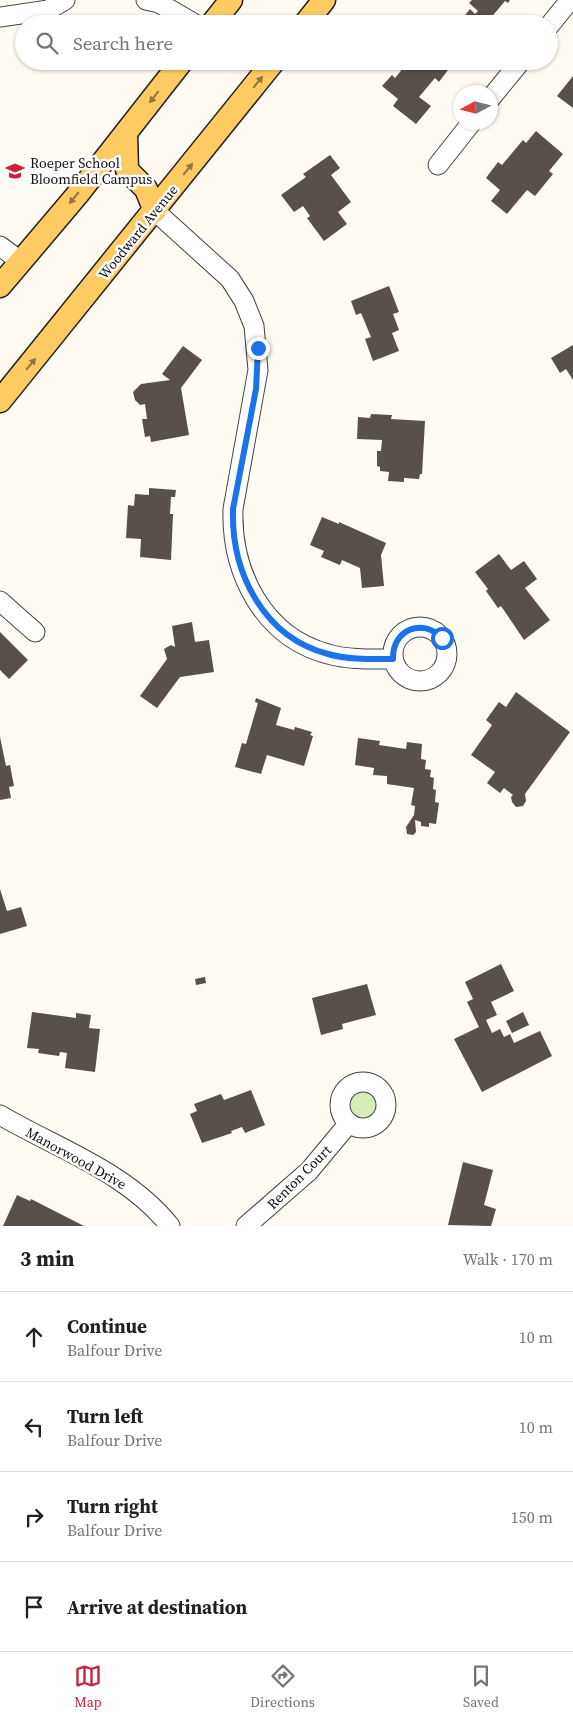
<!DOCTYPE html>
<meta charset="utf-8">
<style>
:root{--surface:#fff;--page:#f6f6f6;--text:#202124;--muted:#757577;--line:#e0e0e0;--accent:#c72037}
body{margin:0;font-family:"Source Serif 4",serif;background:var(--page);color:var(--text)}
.compass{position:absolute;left:453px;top:85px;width:45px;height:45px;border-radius:50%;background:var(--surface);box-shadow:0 1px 4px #0004;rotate:263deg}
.stop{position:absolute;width:15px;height:15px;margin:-11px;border:4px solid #1a73e8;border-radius:50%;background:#fff}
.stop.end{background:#1a73e8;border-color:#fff;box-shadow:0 1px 5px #0008}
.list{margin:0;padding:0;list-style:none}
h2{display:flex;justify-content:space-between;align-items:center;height:65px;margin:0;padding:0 20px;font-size:21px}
h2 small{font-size:16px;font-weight:400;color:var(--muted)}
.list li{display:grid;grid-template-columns:32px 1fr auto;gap:15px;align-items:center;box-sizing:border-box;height:90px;padding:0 20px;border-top:1px solid var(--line)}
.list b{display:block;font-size:19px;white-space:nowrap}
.list p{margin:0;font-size:16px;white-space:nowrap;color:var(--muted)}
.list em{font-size:16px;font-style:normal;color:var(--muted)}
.icon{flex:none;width:28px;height:28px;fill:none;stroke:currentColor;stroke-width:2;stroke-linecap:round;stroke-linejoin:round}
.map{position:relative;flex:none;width:573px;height:1226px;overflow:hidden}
.search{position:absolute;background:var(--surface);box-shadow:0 1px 4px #0004;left:15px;right:15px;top:15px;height:55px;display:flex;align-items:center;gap:12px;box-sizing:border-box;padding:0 18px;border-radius:28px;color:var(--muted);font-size:19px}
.sheet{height:425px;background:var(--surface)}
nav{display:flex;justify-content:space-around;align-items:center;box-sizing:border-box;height:70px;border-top:1px solid var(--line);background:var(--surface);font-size:14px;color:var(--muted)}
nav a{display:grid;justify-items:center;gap:2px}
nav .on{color:var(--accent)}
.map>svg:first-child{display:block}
</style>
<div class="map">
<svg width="573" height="1226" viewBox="0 0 573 1226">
<rect width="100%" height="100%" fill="#fffbf2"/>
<circle fill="#d8ecb9" cx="363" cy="1105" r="14"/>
<g fill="#594f4b">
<path d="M472,0H510L508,3L505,1L489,20L486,17L483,20L487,24H458L470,9L475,14L478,11L469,3Z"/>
<path d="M409,61H449L444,67L448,70L439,82L435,78L419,97L431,106L416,124L393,106L398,99L382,86L392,75L395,78Z"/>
<path d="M573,76V108L557,96Z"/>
<path d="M536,131L563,154L549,171L553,174L535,196L527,190L507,214L491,201L500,190L486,178L498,162L502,165L523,140L526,143Z"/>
<path d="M330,155L340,168L331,175L351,202L338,212L347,224L324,241L307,218L310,216L303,206L294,212L281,195L306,177L303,174Z"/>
<path d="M389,286L399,312L393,314L399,330L392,333L399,351L373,361L365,339L371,337L361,313L356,315L351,301Z"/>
<path d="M573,345V380L566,369L560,373L551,358Z"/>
<path d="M183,346L202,360L181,388L189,435L151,442L150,436L145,437L142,419H147L145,404L140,405L135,400L133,392L141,384L170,380L162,374Z"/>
<path d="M371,414L392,415L391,419L425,421L422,474H420L419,479L404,478V482L388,481L389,472L380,471V467L377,466V451H381L382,440L357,439L358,417L370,418Z"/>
<path d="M149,488L176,490L175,497H171L170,514H173L171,560L140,557L141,539L126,538L128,505L134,506L135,494L149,495Z"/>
<path d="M322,517L339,524V522L386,543L381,555L384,586L362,588L360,568L342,560L340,565L321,557L324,551L310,545Z"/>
<path d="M499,554L511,570L524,561L537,579L525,588L550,620L524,640L501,606L498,608L486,591L488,589L475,572Z"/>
<path d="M192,622L195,642L209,640L214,672L180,677L157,708L140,696L167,659L164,649L171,645L175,647L172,626Z"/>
<path d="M0,632L28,660L9,679L0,670Z"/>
<path d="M516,692L570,732L525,794L526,801L523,806L516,807L512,802L511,797L513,795L504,788L500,793L487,783L495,772L471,755L492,725L486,720L499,702L506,707Z"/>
<path d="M256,698L281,708L276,725L294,730L295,727L312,732L310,735L313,736L304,766L267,755L261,774L235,767L242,743L246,744L258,703L255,702Z"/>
<path d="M0,737L6,766L10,765L14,786L9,787L11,798L0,800Z"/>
<path d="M358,738L380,741L379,745L406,749L407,742L422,744L421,759L426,760L425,769L431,770L430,777L434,778L433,789L436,790L435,802L439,803L436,824L429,823V827L421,826V822L415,820L416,832L413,835L407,834L406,827L414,815L415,806L411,805L414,788L387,784V776L373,775L374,768L355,765Z"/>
<path d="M0,889L7,911L21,907L27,926L0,934Z"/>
<path d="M501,964L514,991L491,1002L497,1015L486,1020L492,1033L500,1029L504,1037L510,1034L514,1043L540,1031L552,1056L482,1092L454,1039L479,1027L467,1002L473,999L465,982Z"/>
<path d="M205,977L206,983L196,985L195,979Z"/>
<path d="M367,984L376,1015L342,1024L343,1029L321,1035L312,998Z"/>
<path d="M32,1012L76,1018V1013L91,1015L89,1028L100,1029L95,1072L65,1068L67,1053L60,1052L59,1056L38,1053L39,1049L27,1048Z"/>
<path d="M523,1012L529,1025L512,1033L506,1021Z"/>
<path d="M251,1090L265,1125L245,1133L242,1127L231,1131L232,1133L202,1143L190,1114L197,1111L194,1104L221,1094L224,1100Z"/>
<path d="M463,1162L493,1170L484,1205L496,1209L491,1226L448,1225Z"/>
<path d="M17,1195L30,1201L31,1199L84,1226H3Z"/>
</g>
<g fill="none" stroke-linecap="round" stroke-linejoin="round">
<g stroke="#424242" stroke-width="21">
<g id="minor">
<path d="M146,0L159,3L195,24"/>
<path d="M0,17L48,10L65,0"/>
<path d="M549,26L570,0"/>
<path d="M490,99L521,61"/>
<path d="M438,165L472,122"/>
<path d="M155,211L230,279L244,301L254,326L258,370L233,509C231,572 263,637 328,654C349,660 372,659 393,659"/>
<path d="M0,246L20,261"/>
<path d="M0,601L35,632"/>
<circle cx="420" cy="654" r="27"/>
<circle cx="363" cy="1105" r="23"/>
<path d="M0,1115C58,1149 127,1172 170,1226"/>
<path d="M246,1226L309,1171L349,1123"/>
</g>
</g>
<g stroke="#202020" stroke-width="25">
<g id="major">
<path d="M212,24L231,0"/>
<path d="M305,24L324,0"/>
<path d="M126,133L127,170L146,189L155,211"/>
<path d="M0,286L77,195L182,61"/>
<path d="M0,401L274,61"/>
</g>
</g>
<use href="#minor" stroke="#fff" stroke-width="19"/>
<use href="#major" stroke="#fecb63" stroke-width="22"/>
</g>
<defs><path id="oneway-solid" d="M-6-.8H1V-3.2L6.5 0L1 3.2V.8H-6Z" transform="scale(1.25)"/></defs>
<g fill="#92763d">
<use href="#oneway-solid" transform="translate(258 82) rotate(-51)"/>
<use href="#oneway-solid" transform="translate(154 97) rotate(128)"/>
<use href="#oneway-solid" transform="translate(188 169) rotate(-51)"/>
<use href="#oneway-solid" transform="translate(74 198) rotate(130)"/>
<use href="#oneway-solid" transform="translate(31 364) rotate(-50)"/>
</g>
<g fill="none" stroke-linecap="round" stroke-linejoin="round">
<path stroke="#1a73e8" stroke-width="6" d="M258,348L256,389L233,509C231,572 263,637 328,654C349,660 372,659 393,659C392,630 422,617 442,638"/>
</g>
<defs>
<g id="school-bare" transform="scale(1.5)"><path d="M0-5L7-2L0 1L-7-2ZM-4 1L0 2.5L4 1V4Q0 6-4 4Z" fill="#c72037" stroke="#fff" stroke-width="2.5" paint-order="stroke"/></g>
</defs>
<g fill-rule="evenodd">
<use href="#school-bare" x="15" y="171"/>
</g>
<g text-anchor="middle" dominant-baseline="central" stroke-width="5" stroke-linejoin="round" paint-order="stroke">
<g font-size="14" fill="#0f0f0f" stroke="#fff" text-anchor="start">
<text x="30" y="163">Roeper School<tspan x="30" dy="16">Bloomfield Campus</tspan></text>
</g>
<g font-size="14" fill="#0f0f0f" stroke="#fff">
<text transform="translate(138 232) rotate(-51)">Woodward Avenue</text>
<text transform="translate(76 1158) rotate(29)">Manorwood Drive</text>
<text transform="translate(299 1177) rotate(-45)">Renton Court</text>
</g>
</g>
</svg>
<svg class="compass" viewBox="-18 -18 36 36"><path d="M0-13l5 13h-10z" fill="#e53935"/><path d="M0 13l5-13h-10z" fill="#757577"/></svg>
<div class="stop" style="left:442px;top:638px"></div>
<div class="stop end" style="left:258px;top:348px"></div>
<div class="search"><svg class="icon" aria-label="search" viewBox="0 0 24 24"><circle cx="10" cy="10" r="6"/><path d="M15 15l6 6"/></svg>Search here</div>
</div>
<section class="sheet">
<h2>3 min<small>Walk · 170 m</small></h2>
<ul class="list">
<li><svg class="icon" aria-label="ahead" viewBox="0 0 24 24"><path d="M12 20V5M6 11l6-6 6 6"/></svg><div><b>Continue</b><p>Balfour Drive</p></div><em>10 m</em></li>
<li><svg class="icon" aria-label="left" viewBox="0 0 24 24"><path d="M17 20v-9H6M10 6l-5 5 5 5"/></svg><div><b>Turn left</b><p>Balfour Drive</p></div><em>10 m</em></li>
<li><svg class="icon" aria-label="right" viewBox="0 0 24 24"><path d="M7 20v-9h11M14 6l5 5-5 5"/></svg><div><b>Turn right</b><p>Balfour Drive</p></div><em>150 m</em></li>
<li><svg class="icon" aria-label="arrive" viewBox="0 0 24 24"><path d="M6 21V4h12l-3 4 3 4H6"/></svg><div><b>Arrive at destination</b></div></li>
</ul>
</section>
<nav>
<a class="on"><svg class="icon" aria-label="map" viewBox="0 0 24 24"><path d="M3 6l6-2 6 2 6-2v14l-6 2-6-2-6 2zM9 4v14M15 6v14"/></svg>Map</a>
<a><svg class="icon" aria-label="directions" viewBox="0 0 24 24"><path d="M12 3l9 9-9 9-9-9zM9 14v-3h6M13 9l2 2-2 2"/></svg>Directions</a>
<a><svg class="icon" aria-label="saved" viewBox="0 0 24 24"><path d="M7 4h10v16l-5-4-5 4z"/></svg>Saved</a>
</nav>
